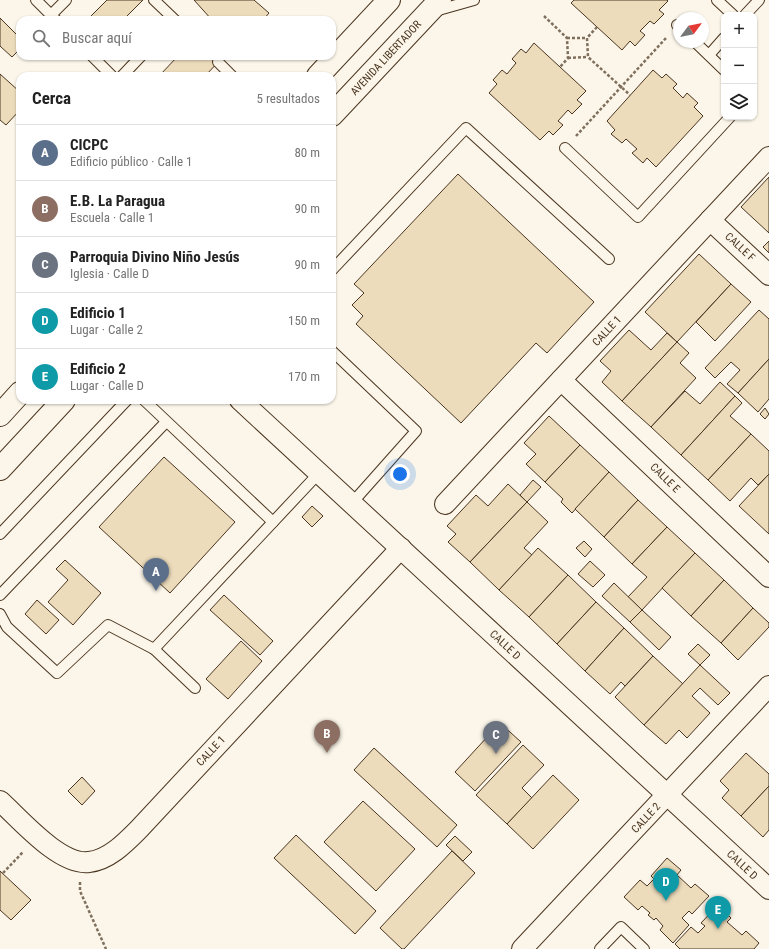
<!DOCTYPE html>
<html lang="es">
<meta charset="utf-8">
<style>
:root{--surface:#fff;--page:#f2f2f2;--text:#222;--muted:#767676;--line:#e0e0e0;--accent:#111827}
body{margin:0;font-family:"Roboto Condensed",sans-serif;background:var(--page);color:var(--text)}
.controls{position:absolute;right:12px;top:12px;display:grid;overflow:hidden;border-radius:8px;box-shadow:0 1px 3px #0004}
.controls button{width:36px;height:36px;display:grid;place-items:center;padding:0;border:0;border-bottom:1px solid var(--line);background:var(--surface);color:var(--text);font:20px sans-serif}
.compass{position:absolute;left:673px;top:12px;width:36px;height:36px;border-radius:50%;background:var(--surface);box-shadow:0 1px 3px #0004;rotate:58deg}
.you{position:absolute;left:400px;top:474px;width:14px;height:14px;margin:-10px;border:3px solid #fff;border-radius:50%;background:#1a73e8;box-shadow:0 0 0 6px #1a73e833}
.badge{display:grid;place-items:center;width:26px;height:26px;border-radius:50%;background:var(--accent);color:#fff;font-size:13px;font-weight:700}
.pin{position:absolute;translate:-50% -33px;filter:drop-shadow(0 1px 2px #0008)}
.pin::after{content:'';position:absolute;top:21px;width:14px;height:12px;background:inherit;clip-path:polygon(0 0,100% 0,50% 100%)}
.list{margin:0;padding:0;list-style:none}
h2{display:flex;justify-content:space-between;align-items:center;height:52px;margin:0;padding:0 16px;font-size:17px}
h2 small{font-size:13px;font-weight:400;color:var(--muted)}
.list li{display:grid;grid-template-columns:26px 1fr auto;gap:12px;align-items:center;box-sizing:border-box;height:56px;padding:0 16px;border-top:1px solid var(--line)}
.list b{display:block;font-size:15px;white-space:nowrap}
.list p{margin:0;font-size:13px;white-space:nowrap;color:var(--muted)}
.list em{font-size:13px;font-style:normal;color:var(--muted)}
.icon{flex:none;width:22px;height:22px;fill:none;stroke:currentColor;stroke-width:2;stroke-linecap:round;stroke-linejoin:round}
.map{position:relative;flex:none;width:769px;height:949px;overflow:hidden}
.search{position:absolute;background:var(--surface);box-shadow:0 1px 3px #0004;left:16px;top:16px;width:320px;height:44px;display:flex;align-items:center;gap:10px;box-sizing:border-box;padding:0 14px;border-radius:12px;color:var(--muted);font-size:15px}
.panel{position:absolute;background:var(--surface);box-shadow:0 1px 3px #0004;left:16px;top:72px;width:320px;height:332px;border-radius:12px}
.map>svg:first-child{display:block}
</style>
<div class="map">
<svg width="769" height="949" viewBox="0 0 769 949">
<rect width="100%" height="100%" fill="#fbf6e9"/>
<g fill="#ecdcbc" stroke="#4a3520">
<path d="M107,0H143L123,20H87Z"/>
<path d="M194,0H254L269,13L263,20H212Z"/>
<path d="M574,0H667L668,1L659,10L664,14L654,24L650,21L640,31L645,35L635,46L630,41L622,50L571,3Z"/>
<path d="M0,18L20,38V49L12,57L0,46Z"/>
<path d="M534,43L586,91L577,100L582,104L572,114L568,110L558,121L563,125L553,135L549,131L540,140L489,93L497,84L493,80L502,70L507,74L516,63L512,59L521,49L526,53Z"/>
<path d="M178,56H224L205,76H159Z"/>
<path d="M653,70L662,78L666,74L677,84L673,88L683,98L687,93L698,103L694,107L703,116L656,167L647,158L643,163L632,153L637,149L626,139L622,143L611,134L615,130L607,121Z"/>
<path d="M0,74L20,92V110L6,125L0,120Z"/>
<path d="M458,174L594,302L547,353L536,343L461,423L356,324L363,316L352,305L364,293L354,284Z"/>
<path d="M769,177V233L741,207Z"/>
<path d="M769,241V253L763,247Z"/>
<path d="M699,254L731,284L677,342L645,312Z"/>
<path d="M731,284L751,302L715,341L696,322Z"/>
<path d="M759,310L769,319V359L738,393L727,384L740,370L731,362L715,378L705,368Z"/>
<path d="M629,330L651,350L667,333L677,342L622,401L602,382L611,371L600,361Z"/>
<path d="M677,342L689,353L680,363L696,378L651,427L622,401Z"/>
<path d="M769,359V399L758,412L738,393Z"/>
<path d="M720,382L735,396L681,455L651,427L685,391L700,404Z"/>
<path d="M735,396L742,403L730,416L751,434L708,480L681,455Z"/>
<path d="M765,408L769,414L765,419L760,414Z"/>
<path d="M549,416L580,445L545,482L526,464L536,454L524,443Z"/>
<path d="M751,434L769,451V474L758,485L751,478L730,501L708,480Z"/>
<path d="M580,445L609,472L572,513L561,502L563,499L545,482Z"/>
<path d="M164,457L235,522L170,593L99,527Z"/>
<path d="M609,472L638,500L604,537L575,509Z"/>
<path d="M769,474V534L739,506Z"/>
<path d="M533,480L541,487L527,502L520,495Z"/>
<path d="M508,484L527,502L470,562L448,542L456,534L447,526L476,495L488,506Z"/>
<path d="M638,500L667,527L632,564L604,537Z"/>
<path d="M527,502L548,522L524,548L532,555L499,590L470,562Z"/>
<path d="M312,506L323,516L312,527L302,517Z"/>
<path d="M667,527L695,553L642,610L628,597L647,577L632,564Z"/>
<path d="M584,541L592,549L585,557L576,548Z"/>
<path d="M538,548L568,575L529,617L499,590Z"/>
<path d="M695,553L724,580L691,616L662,588Z"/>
<path d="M65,560L101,593L73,625L48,602L68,580L56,569Z"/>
<path d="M590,561L605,575L593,587L578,574Z"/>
<path d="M568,575L596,602L557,644L529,617Z"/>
<path d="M724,580L753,608L721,643L691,616Z"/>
<path d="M614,583L642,610L630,622L602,596Z"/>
<path d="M224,595L273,641L260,655L210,610Z"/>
<path d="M37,600L59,620L46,634L25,614Z"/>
<path d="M596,602L624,628L585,671L557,644Z"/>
<path d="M753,608L769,623V627L738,660L721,643Z"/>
<path d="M642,610L671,637L659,650L630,622Z"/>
<path d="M624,628L653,656L625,686L621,682L610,694L585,671Z"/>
<path d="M241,641L262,661L228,699L206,679Z"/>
<path d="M698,644L710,655L700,665L688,654Z"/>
<path d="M653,656L683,684L644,725L615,697Z"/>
<path d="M700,665L730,693L718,705L700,688L692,696L710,713L687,738L679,730L666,744L644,725Z"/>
<path d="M500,723L521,742L475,791L455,772Z"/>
<path d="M523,745L544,765L522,788L532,798L507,824L476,795Z"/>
<path d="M374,748L457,825L437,847L354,770Z"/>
<path d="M746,753L769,774V786L741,816L722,798L729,790L720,781Z"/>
<path d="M553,775L579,800L533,849L507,824Z"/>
<path d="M82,777L95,791L82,805L68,791Z"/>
<path d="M769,786V830L763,837L741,816Z"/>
<path d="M363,801L415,849L376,891L324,842Z"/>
<path d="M296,835L376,911L355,934L274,858Z"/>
<path d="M455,836L472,852L463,861L446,845Z"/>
<path d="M452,851L475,873L404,949H402L380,928Z"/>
<path d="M667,858L681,870L677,875L691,888L695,884L709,896L692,914L689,911L682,918L689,925L673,943L660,930L663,926L656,918L654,920L648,915L650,913L642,906L638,910L624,897L640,880L647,886L654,879L651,876Z"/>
<path d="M0,871L31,900L11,920L0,910Z"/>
<path d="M718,905L731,918L727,922L742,935L746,931L759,943L754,949H680L675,944L691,927L698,933L705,926L701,923Z"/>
</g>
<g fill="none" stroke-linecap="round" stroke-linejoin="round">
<g stroke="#4a3520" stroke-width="12">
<g id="lane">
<path d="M36,0L56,20"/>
<path d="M154,0L175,20"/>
<path d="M717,0L733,15"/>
<path d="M435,11L474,0"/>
<path d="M51,15L66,0"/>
<path d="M745,15L759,0"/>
<path d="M677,25L679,27"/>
<path d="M695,42L724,70"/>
<path d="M709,55L724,38"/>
<path d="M92,56L112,76"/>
<path d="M218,62L232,76"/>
<path d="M122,76L141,56"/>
<path d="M565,148L638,217L730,117"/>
<path d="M332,270L466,128L609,259"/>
<path d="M332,351L416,431L352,503"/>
<path d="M144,400L273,522"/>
<path d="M0,534L127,400"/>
<path d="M0,595L166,422"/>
<path d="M0,614L7,627L57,673L108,625L154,649L195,688"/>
<path d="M154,649L319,473"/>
<path d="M600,949L621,927L644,949"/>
</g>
</g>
<g stroke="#4a3520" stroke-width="22">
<g id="street">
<path d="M710,220L769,275"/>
<path d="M561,380L769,577"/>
<path d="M240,400L769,889"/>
<path d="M445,504L769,157"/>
<path d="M0,801C20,819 60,866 89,862C109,860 126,842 139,829L401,548"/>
<path d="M522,949L769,686"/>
</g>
</g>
<g stroke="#4a3520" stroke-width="24">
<g id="primary">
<path d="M318,76L389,0"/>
<path d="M332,115L440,0"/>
<path d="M0,415L20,393"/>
<path d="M0,469L64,400"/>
</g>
</g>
<g stroke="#7f6f5c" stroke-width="2.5" stroke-dasharray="3 2" stroke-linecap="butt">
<path d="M544,16L567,38L568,58L560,67"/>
<path d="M597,27L587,38L588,57L630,95"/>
<path d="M567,38H587"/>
<path d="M568,58L588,57"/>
<path d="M576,136L666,38"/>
<path d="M3,873L23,852"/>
<path d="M80,882V891L106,949"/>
</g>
<use href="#lane" stroke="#fbf6e9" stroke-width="10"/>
<use href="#street" stroke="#fbf6e9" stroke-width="20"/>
<use href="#primary" stroke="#fbf6e9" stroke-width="22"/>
</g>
<g text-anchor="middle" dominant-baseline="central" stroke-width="3" stroke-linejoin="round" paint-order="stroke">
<g font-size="11" fill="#4a3520" stroke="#fbf6e9">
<text transform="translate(386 58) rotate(-47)">AVENIDA LIBERTADOR</text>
<text transform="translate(740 247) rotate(43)">CALLE F</text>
<text transform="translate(607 331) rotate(-47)">CALLE 1</text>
<text transform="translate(665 478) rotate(44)">CALLE E</text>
<text transform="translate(505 645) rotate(43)">CALLE D</text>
<text transform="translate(211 751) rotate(-47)">CALLE 1</text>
<text transform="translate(646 818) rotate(-47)">CALLE 2</text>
<text transform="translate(742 865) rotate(43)">CALLE D</text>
</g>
</g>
</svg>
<div class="controls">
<button>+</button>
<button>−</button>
<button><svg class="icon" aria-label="layers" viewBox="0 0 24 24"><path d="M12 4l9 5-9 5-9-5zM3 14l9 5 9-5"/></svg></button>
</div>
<svg class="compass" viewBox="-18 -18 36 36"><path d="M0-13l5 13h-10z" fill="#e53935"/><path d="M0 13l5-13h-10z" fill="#767676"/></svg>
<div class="you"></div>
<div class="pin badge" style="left:156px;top:591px;background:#5c6f8a">A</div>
<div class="pin badge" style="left:327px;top:753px;background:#8d6e63">B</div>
<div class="pin badge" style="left:496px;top:754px;background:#6b7280">C</div>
<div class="pin badge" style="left:666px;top:901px;background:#0f9aa8">D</div>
<div class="pin badge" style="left:718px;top:929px;background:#0f9aa8">E</div>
<div class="search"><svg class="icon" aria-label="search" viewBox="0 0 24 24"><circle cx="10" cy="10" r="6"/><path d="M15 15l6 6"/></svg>Buscar aquí</div>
<section class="panel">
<h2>Cerca<small>5 resultados</small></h2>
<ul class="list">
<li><span class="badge" style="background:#5c6f8a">A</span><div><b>CICPC</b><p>Edificio público · Calle 1</p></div><em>80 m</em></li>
<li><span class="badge" style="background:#8d6e63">B</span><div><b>E.B. La Paragua</b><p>Escuela · Calle 1</p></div><em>90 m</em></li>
<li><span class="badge" style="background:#6b7280">C</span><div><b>Parroquia Divino Niño Jesús</b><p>Iglesia · Calle D</p></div><em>90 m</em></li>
<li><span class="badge" style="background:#0f9aa8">D</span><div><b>Edificio 1</b><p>Lugar · Calle 2</p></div><em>150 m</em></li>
<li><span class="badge" style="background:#0f9aa8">E</span><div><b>Edificio 2</b><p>Lugar · Calle D</p></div><em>170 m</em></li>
</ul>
</section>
</div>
